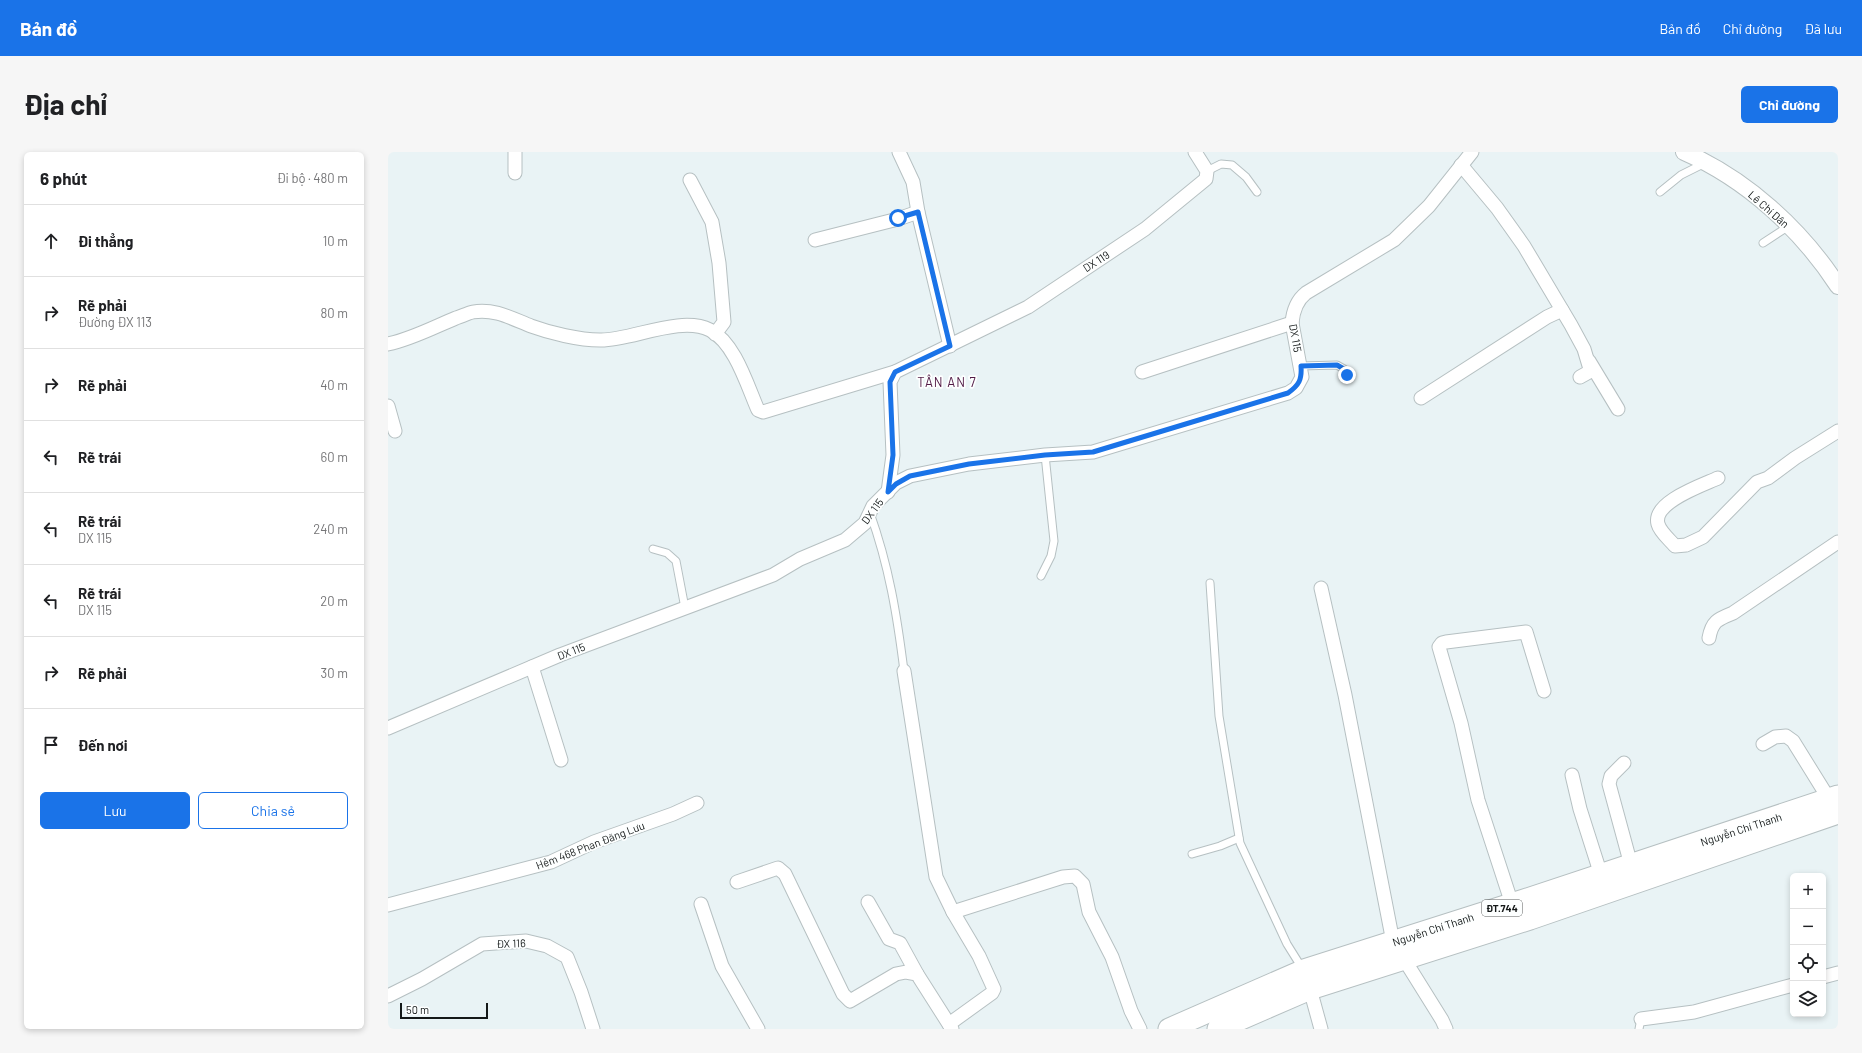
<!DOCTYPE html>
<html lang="vi">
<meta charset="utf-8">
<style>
:root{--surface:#fff;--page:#f6f6f6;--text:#202124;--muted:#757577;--line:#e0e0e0;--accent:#1a73e8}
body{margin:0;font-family:Barlow,sans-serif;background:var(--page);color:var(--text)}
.controls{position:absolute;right:12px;bottom:12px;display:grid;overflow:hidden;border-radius:6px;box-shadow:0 2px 6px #0003}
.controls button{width:36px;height:36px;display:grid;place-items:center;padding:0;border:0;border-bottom:1px solid var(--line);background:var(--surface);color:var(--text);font:20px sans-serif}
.scale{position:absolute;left:12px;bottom:10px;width:88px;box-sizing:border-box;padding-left:4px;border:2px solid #141818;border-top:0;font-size:11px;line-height:14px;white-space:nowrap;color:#141818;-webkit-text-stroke:3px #fdffff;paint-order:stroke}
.stop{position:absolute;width:12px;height:12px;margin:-9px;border:3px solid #1a73e8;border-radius:50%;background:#fff}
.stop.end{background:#1a73e8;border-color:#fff;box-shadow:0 1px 4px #0008}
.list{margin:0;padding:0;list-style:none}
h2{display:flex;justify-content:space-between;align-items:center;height:52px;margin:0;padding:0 16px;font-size:17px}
h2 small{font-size:13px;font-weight:400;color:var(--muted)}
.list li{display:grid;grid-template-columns:26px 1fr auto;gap:12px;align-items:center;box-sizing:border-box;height:72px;padding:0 16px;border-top:1px solid var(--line)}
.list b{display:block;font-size:15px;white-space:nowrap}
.list p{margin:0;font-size:13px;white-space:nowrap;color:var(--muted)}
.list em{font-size:13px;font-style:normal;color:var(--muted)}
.actions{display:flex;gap:8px;padding:12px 16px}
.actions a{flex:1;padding:9px 0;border:1px solid var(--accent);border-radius:6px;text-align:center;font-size:14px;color:var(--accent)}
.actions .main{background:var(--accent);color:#fff}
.icon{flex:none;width:22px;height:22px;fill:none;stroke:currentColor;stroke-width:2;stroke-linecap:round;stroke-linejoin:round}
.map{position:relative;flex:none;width:1450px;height:877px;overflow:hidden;border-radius:6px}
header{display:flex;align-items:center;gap:24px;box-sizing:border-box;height:56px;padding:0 20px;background:var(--accent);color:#fff}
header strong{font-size:19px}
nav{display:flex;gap:22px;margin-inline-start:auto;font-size:14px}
.intro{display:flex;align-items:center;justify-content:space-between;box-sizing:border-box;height:96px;padding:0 24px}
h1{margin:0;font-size:28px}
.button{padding:10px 18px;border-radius:6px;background:var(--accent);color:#fff;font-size:14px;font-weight:700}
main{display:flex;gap:24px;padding:0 24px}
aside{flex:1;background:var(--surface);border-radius:6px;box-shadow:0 2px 6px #0003}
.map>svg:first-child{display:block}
</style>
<header>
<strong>Bản đồ</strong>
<nav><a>Bản đồ</a><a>Chỉ đường</a><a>Đã lưu</a></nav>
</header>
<div class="intro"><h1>Địa chỉ</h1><a class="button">Chỉ đường</a></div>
<main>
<aside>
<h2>6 phút<small>Đi bộ · 480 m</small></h2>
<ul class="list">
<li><svg class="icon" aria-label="ahead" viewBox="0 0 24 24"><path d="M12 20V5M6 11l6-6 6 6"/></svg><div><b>Đi thẳng</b></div><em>10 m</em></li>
<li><svg class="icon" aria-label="right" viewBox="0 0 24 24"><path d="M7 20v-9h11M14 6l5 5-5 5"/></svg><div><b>Rẽ phải</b><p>Đường ĐX 113</p></div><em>80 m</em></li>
<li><svg class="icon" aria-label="right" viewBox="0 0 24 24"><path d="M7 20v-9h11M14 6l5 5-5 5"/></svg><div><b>Rẽ phải</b></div><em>40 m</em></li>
<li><svg class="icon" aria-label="left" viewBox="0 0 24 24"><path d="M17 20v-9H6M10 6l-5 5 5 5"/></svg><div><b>Rẽ trái</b></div><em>60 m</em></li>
<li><svg class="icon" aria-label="left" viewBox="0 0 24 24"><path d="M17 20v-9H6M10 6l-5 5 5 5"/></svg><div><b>Rẽ trái</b><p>DX 115</p></div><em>240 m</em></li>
<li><svg class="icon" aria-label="left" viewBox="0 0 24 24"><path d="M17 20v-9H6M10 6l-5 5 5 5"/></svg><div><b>Rẽ trái</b><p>DX 115</p></div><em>20 m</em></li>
<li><svg class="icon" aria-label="right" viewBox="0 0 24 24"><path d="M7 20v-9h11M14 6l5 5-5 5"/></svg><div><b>Rẽ phải</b></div><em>30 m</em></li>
<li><svg class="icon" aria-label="arrive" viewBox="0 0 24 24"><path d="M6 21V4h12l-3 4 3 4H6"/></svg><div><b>Đến nơi</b></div></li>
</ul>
<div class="actions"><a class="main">Lưu</a><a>Chia sẻ</a></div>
</aside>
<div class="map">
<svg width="1450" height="877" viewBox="0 0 1450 877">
<rect width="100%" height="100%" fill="#e9f3f5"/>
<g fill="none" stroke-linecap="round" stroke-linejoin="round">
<g stroke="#b6c0c2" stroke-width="9">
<g id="service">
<path d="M819,19L833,12L844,13L858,25L869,40"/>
<path d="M1272,40L1293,23L1317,11"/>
<path d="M1375,91L1401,74"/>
<path d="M913,214L949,213L956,217L959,223"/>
<path d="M482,361C501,414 509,463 516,519"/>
<path d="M265,397L279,401L288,409L297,456"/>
<path d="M653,424L663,404L666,389L657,303"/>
<path d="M822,431L831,564L852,691L899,792L914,816"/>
<path d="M804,702L832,694L851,686"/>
<path d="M1251,877L1253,867"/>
</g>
</g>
<g stroke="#b6c0c2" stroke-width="15">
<g id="minor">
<path d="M511,0L525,30L530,60L562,194"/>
<path d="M1073,13L1109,56L1136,94L1183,173L1196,197L1202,217L1201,220L1192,225"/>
<path d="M127,21V0"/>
<path d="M302,28L324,70L331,111L336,170L327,182"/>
<path d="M427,88L510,67L530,60"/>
<path d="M0,192C24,187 46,175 68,166C74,164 80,161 85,160C106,156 125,167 143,174C162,181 191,188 212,188C242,189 292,163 322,178C347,191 359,233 370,258L375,260L507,220"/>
<path d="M1201,209L1230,257"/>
<path d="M754,220L904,171"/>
<path d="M1033,246L1159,165L1174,158"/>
<path d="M0,254L7,279"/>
<path d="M1330,326C1315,333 1264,350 1270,372C1272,380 1282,388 1287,394L1298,393L1315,385L1369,330L1380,326L1407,306L1450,279"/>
<path d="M500,340L505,303L502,230L507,220L640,155L757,77L818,27L819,19L807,0"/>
<path d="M933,436L957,543L1005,790"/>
<path d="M1321,486C1324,469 1330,467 1345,461L1450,390"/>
<path d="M144,515L173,608"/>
<path d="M516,519L548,725L565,760L591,804L606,837L604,841L561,872"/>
<path d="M0,576L172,503L385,423L412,407L457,388L477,371L485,354L508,331L522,324L581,312L657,303L705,300L900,241L908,236L914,225L904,171C905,159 908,149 918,141L1006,88L1041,54L1084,0"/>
<path d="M1375,592L1387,585L1398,584L1405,589L1441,647"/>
<path d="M1236,611L1223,624L1221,632L1243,713"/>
<path d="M1184,623L1192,657L1213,723"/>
<path d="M349,730L390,716L397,722L455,842L462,849L508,822L518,820L529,822L564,877"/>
<path d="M480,750L501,787L512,791L529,822"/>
<path d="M313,752L334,814L370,877"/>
<path d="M1124,752L1090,648L1073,571L1051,495L1054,491L1058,490L1138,480L1156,539"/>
<path d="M0,753L163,710L206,690L285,662L309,651"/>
<path d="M565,760L675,725L687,724L695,732L701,760L724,805L743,859L752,877"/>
<path d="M1016,807L1054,868L1058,877"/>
<path d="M1435,825L1450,821"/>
<path d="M922,837L933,877"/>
<path d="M0,844L34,827L94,792L138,789L159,794L179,805L193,840L205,877"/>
<path d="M1253,867L1306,860L1405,833"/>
</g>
</g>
<g stroke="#b6c0c2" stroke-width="18">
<path id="tertiary" d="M1296,0C1358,27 1413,77 1450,134"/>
</g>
<g stroke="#b6c0c2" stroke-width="23">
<g id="primary">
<path d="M781,877L916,818L1136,748L1450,644"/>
<path d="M830,877L922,837L1142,767L1450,661"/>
</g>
</g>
<use href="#service" stroke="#fff" stroke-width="7"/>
<use href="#minor" stroke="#fff" stroke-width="13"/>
<use href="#tertiary" stroke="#fff" stroke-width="16"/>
<use href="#primary" stroke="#fff" stroke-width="21"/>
</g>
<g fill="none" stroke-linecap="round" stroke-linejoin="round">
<path stroke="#1a73e8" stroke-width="5" d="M510,66L530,60L562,194L507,220L502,230L505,303L500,340L508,332L522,324L581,312L657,303L705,300L900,241C911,233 914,228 913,214L949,213L956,217L959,223"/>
</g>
<g text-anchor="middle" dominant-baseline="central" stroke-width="3.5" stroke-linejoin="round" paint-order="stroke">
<rect fill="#fdffff" stroke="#5a5d5d" stroke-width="1" x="1094" y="748" width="40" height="16" rx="3"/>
<g font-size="10" font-weight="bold" fill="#141818">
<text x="1114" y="756">ĐT.744</text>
</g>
<g font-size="11" fill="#141818" stroke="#fdffff">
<text transform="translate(1381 57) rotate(41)">Lê Chí Dân</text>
<text transform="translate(708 109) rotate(-33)">DX 119</text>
<text transform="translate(908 186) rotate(80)">DX 115</text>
<text transform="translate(484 359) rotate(-53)">DX 115</text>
<text transform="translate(183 499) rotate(-21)">DX 115</text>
<text transform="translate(1353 677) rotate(-18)">Nguyễn Chí Thanh</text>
<text transform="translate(202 693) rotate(-21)">Hẻm 468 Phan Đăng Lưu</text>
<text transform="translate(1045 777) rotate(-18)">Nguyễn Chí Thanh</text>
<text transform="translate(123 791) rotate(-2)">ĐX 116</text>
</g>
<g font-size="13" letter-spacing="1" fill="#511a45" stroke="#fdffff">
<text x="559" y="230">TÂN AN 7</text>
</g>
</g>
</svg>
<div class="controls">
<button>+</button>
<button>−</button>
<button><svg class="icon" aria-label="locate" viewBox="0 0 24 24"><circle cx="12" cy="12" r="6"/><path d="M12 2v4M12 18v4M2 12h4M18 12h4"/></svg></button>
<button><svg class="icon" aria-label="layers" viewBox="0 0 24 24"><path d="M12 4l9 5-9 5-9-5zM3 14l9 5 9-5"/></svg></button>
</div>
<div class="scale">50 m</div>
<div class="stop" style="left:510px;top:66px"></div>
<div class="stop end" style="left:959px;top:223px"></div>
</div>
</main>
